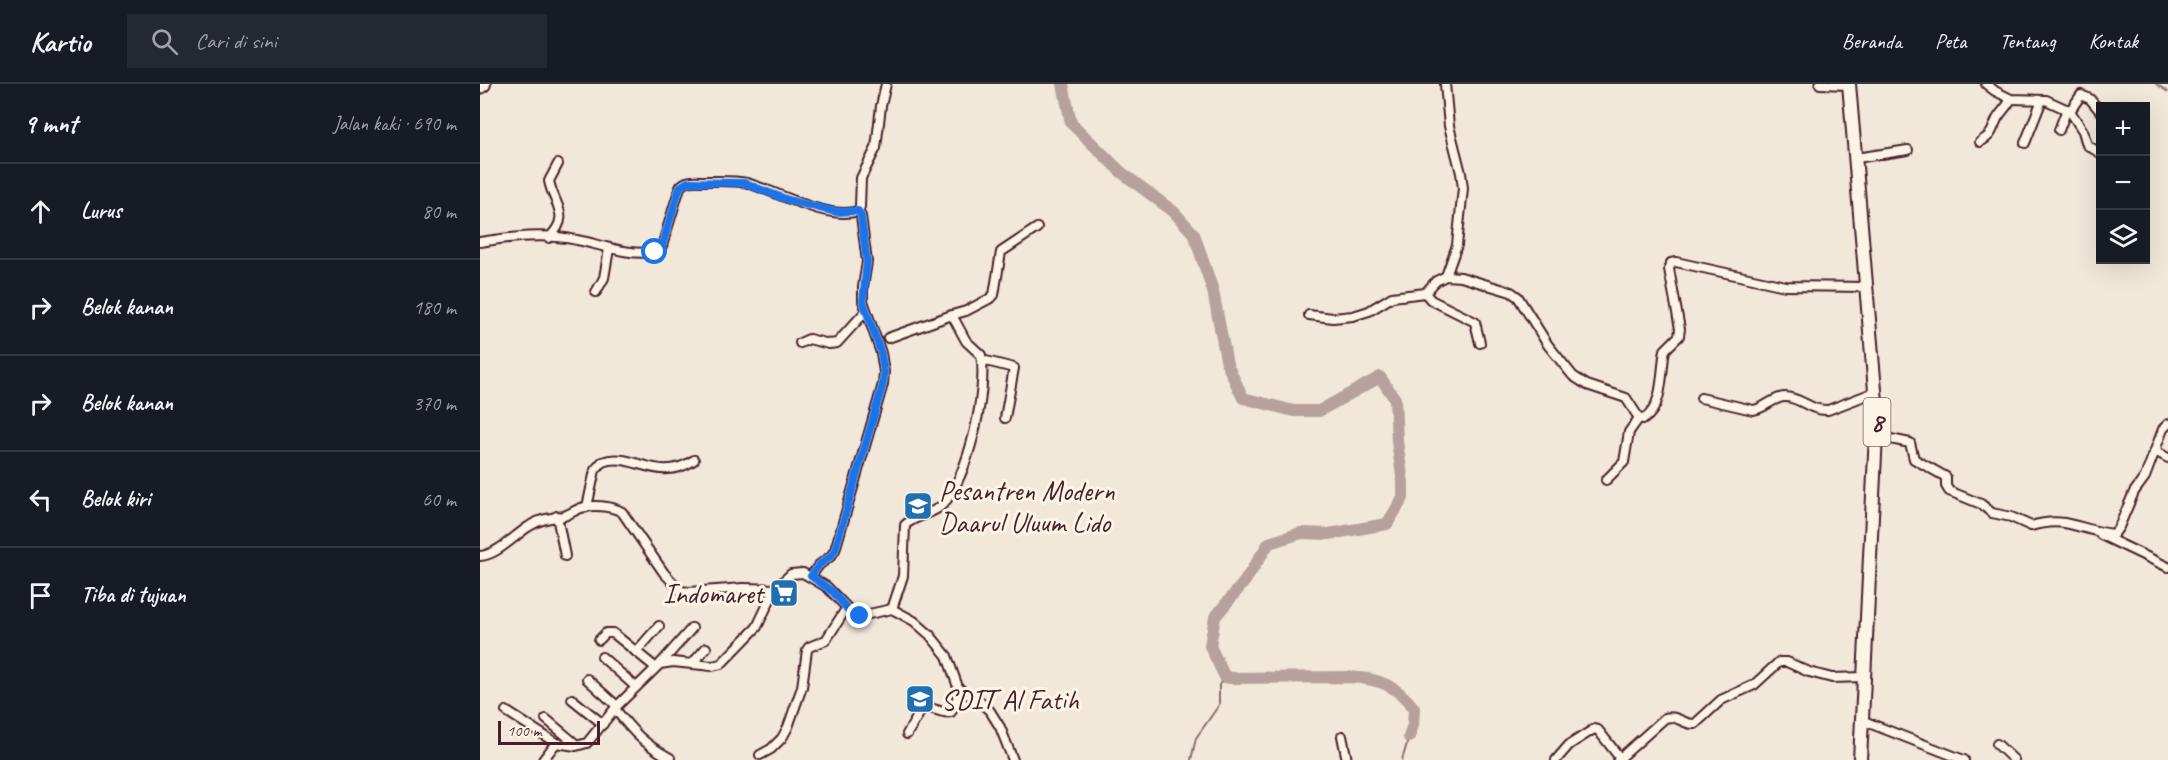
<!DOCTYPE html>
<html lang="id">
<meta charset="utf-8">
<style>
:root{--surface:#171b24;--page:#242831;--text:#f1f3f6;--muted:#9ea1a6;--line:#363941}
body{margin:0;font-family:Caveat,sans-serif;background:var(--page);color:var(--text)}
.controls{position:absolute;right:18px;top:18px;display:grid;overflow:hidden;border-radius:0px;box-shadow:0 6px 24px #0002}
.controls button{width:54px;height:54px;display:grid;place-items:center;padding:0;border:0;border-bottom:2px solid var(--line);background:var(--surface);color:var(--text);font:30px sans-serif}
.scale{position:absolute;left:18px;bottom:15px;width:102px;box-sizing:border-box;padding-left:6px;border:3px solid #4a1f2b;border-top:0;font-size:16px;line-height:21px;white-space:nowrap;color:#4a1f2b;-webkit-text-stroke:4px #fcf5e5;paint-order:stroke}
.stop{position:absolute;width:18px;height:18px;margin:-14px;border:4px solid #1a73e8;border-radius:50%;background:#fff}
.stop.end{background:#1a73e8;border-color:#fff;box-shadow:0 2px 6px #0008}
.list{margin:0;padding:0;list-style:none}
h2{display:flex;justify-content:space-between;align-items:center;height:78px;margin:0;padding:0 24px;font-size:26px}
h2 small{font-size:20px;font-weight:400;color:var(--muted)}
.list li{display:grid;grid-template-columns:39px 1fr auto;gap:18px;align-items:center;box-sizing:border-box;height:96px;padding:0 24px;border-top:2px solid var(--line)}
.list b{display:block;font-size:22px;white-space:nowrap}
.list em{font-size:20px;font-style:normal;color:var(--muted)}
.icon{flex:none;width:33px;height:33px;fill:none;stroke:currentColor;stroke-width:2;stroke-linecap:round;stroke-linejoin:round}
.map{position:relative;flex:none;width:1688px;height:676px;overflow:hidden}
header{display:flex;align-items:center;gap:36px;box-sizing:border-box;height:84px;padding:0 30px;background:var(--surface);border-bottom:2px solid var(--line)}
header strong{font-size:28px}
nav{display:flex;gap:33px;margin-inline-start:auto;font-size:21px}
.search{width:420px;height:54px;background:var(--page);display:flex;align-items:center;gap:15px;box-sizing:border-box;padding:0 21px;border-radius:0px;color:var(--muted);font-size:22px}
main{display:flex}
aside{flex:1;background:var(--surface)}
.map>svg:first-child{display:block}
</style>
<header>
<strong>Kartio</strong>
<div class="search"><svg class="icon" aria-label="search" viewBox="0 0 24 24"><circle cx="10" cy="10" r="6"/><path d="M15 15l6 6"/></svg>Cari di sini</div>
<nav><a>Beranda</a><a>Peta</a><a>Tentang</a><a>Kontak</a></nav>
</header>
<main>
<aside>
<h2>9 mnt<small>Jalan kaki · 690 m</small></h2>
<ul class="list">
<li><svg class="icon" aria-label="ahead" viewBox="0 0 24 24"><path d="M12 20V5M6 11l6-6 6 6"/></svg><div><b>Lurus</b></div><em>80 m</em></li>
<li><svg class="icon" aria-label="right" viewBox="0 0 24 24"><path d="M7 20v-9h11M14 6l5 5-5 5"/></svg><div><b>Belok kanan</b></div><em>180 m</em></li>
<li><svg class="icon" aria-label="right" viewBox="0 0 24 24"><path d="M7 20v-9h11M14 6l5 5-5 5"/></svg><div><b>Belok kanan</b></div><em>370 m</em></li>
<li><svg class="icon" aria-label="left" viewBox="0 0 24 24"><path d="M17 20v-9H6M10 6l-5 5 5 5"/></svg><div><b>Belok kiri</b></div><em>60 m</em></li>
<li><svg class="icon" aria-label="arrive" viewBox="0 0 24 24"><path d="M6 21V4h12l-3 4 3 4H6"/></svg><div><b>Tiba di tujuan</b></div></li>
</ul>
</aside>
<div class="map">
<svg width="1688" height="676" viewBox="0 0 1688 676">
<rect width="100%" height="100%" fill="#f1e8da"/>
<filter id="ink" filterUnits="userSpaceOnUse"><feTurbulence type="fractalNoise" baseFrequency=".0167" numOctaves="2"/><feDisplacementMap in="SourceGraphic" scale="12" xChannelSelector="R" yChannelSelector="G"/><feConvolveMatrix kernelMatrix="1 2 1 2 8 2 1 2 1" color-interpolation-filters="sRGB"/></filter>
<g filter="url(#ink)">
<g fill="none" stroke-linecap="round" stroke-linejoin="round">
<g stroke="#8b6d6f" stroke-width="2">
<path d="M1676,0L1688,8"/>
<path d="M711,676L716,654L739,621V601L745,593"/>
<path d="M922,676L929,653"/>
</g>
<path stroke="#b6a19c" stroke-width="12" d="M583,0L591,39L641,88L694,128L714,150L733,207L747,280L763,314L814,327H839L900,293L915,315L917,357L923,399V414L907,440L849,450L821,449L789,459L765,497L735,533L730,562L745,593L751,594L871,593C899,595 916,601 934,624L933,641L929,653"/>
<g stroke="#4a1f2b" stroke-width="12">
<g id="minor">
<path d="M965,0L969,42L981,89L983,104L977,161L966,192"/>
<path d="M1340,0L1369,1"/>
<path d="M1506,0L1515,7L1531,15L1566,16L1590,27L1603,47L1607,61L1620,69"/>
<path d="M1590,27L1601,11L1610,15L1620,27"/>
<path d="M1579,46L1587,25"/>
<path d="M1500,58C1513,50 1511,48 1517,35C1521,28 1527,23 1531,15"/>
<path d="M1545,59L1562,16"/>
<path d="M1376,74L1428,66"/>
<path d="M69,154C92,131 74,122 69,97L78,80"/>
<path d="M0,158C31,153 66,149 97,156C123,161 148,172 175,168L182,162L200,103C206,95 216,97 225,97C239,97 254,96 267,99C296,107 348,137 378,127L380,123L381,94L396,64L401,22L406,0"/>
<path d="M116,208L124,194L129,165"/>
<path d="M945,209L951,216L995,238L1000,259"/>
<path d="M829,231L853,234L873,232L889,227L912,213L945,209L956,197L966,192L981,193L1031,208L1038,213L1068,261L1093,292L1107,301L1146,314L1159,334L1164,335C1184,323 1181,285 1185,266L1199,252L1200,245L1189,185L1191,179L1196,178L1305,202L1386,203"/>
<path d="M408,254L472,231"/>
<path d="M320,259L329,255L349,260L357,259L386,227"/>
<path d="M502,276L534,284L525,334"/>
<path d="M1221,314L1273,326C1285,325 1293,313 1305,313C1320,313 1330,327 1348,326L1395,308"/>
<path d="M1396,352L1430,359L1434,375L1466,393V402L1469,407L1501,420L1512,429L1531,433L1551,442C1588,431 1599,447 1634,450L1639,443L1654,408L1665,393L1683,345L1688,340"/>
<path d="M1675,367L1688,374"/>
<path d="M1126,396L1144,378L1149,348L1159,334"/>
<path d="M107,423L115,386L122,378C152,366 177,401 214,376"/>
<path d="M77,432L85,472"/>
<path d="M1621,451L1688,483"/>
<path d="M0,472C17,471 34,452 48,443C59,435 70,434 84,432C90,430 95,426 101,424C112,420 132,422 142,428L184,489L201,507L209,508L263,504L295,505L311,490L323,489L347,503L374,531L380,532L412,525L434,537L450,551L467,572L478,603L484,609L495,613L510,627L520,643L533,676"/>
<path d="M331,492L339,481L351,472L355,466L403,300L404,288L401,269L383,217V203L387,178L381,132L378,127"/>
<path d="M412,525L423,492L425,441C435,431 452,431 462,421C488,396 508,306 501,271L486,257L472,231L486,227L509,215L514,211L521,168L557,144"/>
<path d="M119,556L126,549H133L175,583"/>
<path d="M156,568L179,542"/>
<path d="M122,573L156,603"/>
<path d="M181,579L212,544"/>
<path d="M212,580L226,564"/>
<path d="M107,595L137,622"/>
<path d="M92,615L123,640"/>
<path d="M135,625C154,649 163,659 190,674"/>
<path d="M26,627L76,659"/>
<path d="M66,635L97,661"/>
<path d="M1381,636L1484,676"/>
<path d="M427,650L442,625C451,620 460,631 471,628L481,606"/>
<path d="M862,652L867,676"/>
<path d="M1517,660L1534,676"/>
<path d="M280,671L291,665L302,654L308,643L322,603L327,566L329,563L346,556L366,525"/>
<path d="M63,676L76,659L96,662L107,659L137,622L180,580L193,578L232,582L241,580L277,543L295,505"/>
<path d="M1076,676L1089,661L1114,645L1118,646L1140,674"/>
<path d="M1138,676L1185,634C1197,630 1203,641 1215,640L1241,616L1274,601L1299,578H1307L1329,588L1352,594L1384,593"/>
</g>
</g>
<g stroke="#4a1f2b" stroke-width="16">
<path id="trunk" d="M1369,0L1397,330L1380,676"/>
</g>
<g stroke="#4a1f2b" stroke-width="18">
<path id="motorway" d="M0,2L3,0"/>
</g>
<use href="#minor" stroke="#fcf5e5" stroke-width="8"/>
<use href="#trunk" stroke="#fcf5e5" stroke-width="12"/>
<use href="#motorway" stroke="#fcf5e5" stroke-width="14"/>
</g>
</g>
<g fill="none" stroke-linecap="round" stroke-linejoin="round" filter="url(#ink)">
<path stroke="#1a73e8" stroke-width="8" d="M175,168L182,162L200,103L208,98L264,99L308,116L348,126L357,128L378,127L381,132L387,178L383,217L401,269L404,288L403,300L355,466L351,472L339,481L331,492L353,508L369,527L380,532"/>
</g>
<defs>
<g id="school-square" transform="scale(1.5)"><rect x="-9" y="-9" width="18" height="18" rx="4" fill="#1f6fb2" stroke="#fcf5e5"/><path d="M0-5L7-2L0 1L-7-2ZM-4 1L0 2.5L4 1V4Q0 6-4 4Z" fill="#fff"/></g>
<g id="supermarket-square" transform="scale(1.5)"><rect x="-9" y="-9" width="18" height="18" rx="4" fill="#1f6fb2" stroke="#fcf5e5"/><path d="M-6-5.5h2.5l.6 2H6L4.5 2H-2.5L-4.4-4H-6ZM-1.5 3.2a1.3 1.3 0 1 0 .1 0ZM3 3.2a1.3 1.3 0 1 0 .1 0Z" fill="#fff"/></g>
</defs>
<g fill-rule="evenodd">
<use href="#school-square" x="438" y="422"/>
<use href="#supermarket-square" x="304" y="509"/>
<use href="#school-square" x="440" y="615"/>
</g>
<g text-anchor="middle" dominant-baseline="central" stroke-width="6" stroke-linejoin="round" paint-order="stroke">
<rect fill="#fcf5e5" stroke="#7f5f63" stroke-width="1.5" x="1383.5" y="314" width="27" height="48" rx="4.5"/>
<g font-size="27" font-weight="bold" fill="#4a1f2b">
<text x="1397" y="338">8</text>
</g>
<g font-size="28" fill="#4a1f2b" stroke="#fcf5e5" text-anchor="start">
<text x="459" y="406">Pesantren Modern<tspan x="459" dy="32">Daarul Uluum Lido</tspan></text>
<text x="283" y="509" text-anchor="end">Indomaret</text>
<text x="461" y="615">SDIT Al Fatih</text>
</g>
</g>
</svg>
<div class="controls">
<button>+</button>
<button>−</button>
<button><svg class="icon" aria-label="layers" viewBox="0 0 24 24"><path d="M12 4l9 5-9 5-9-5zM3 14l9 5 9-5"/></svg></button>
</div>
<div class="scale">100 m</div>
<div class="stop" style="left:175px;top:168px"></div>
<div class="stop end" style="left:380px;top:532px"></div>
</div>
</main>
